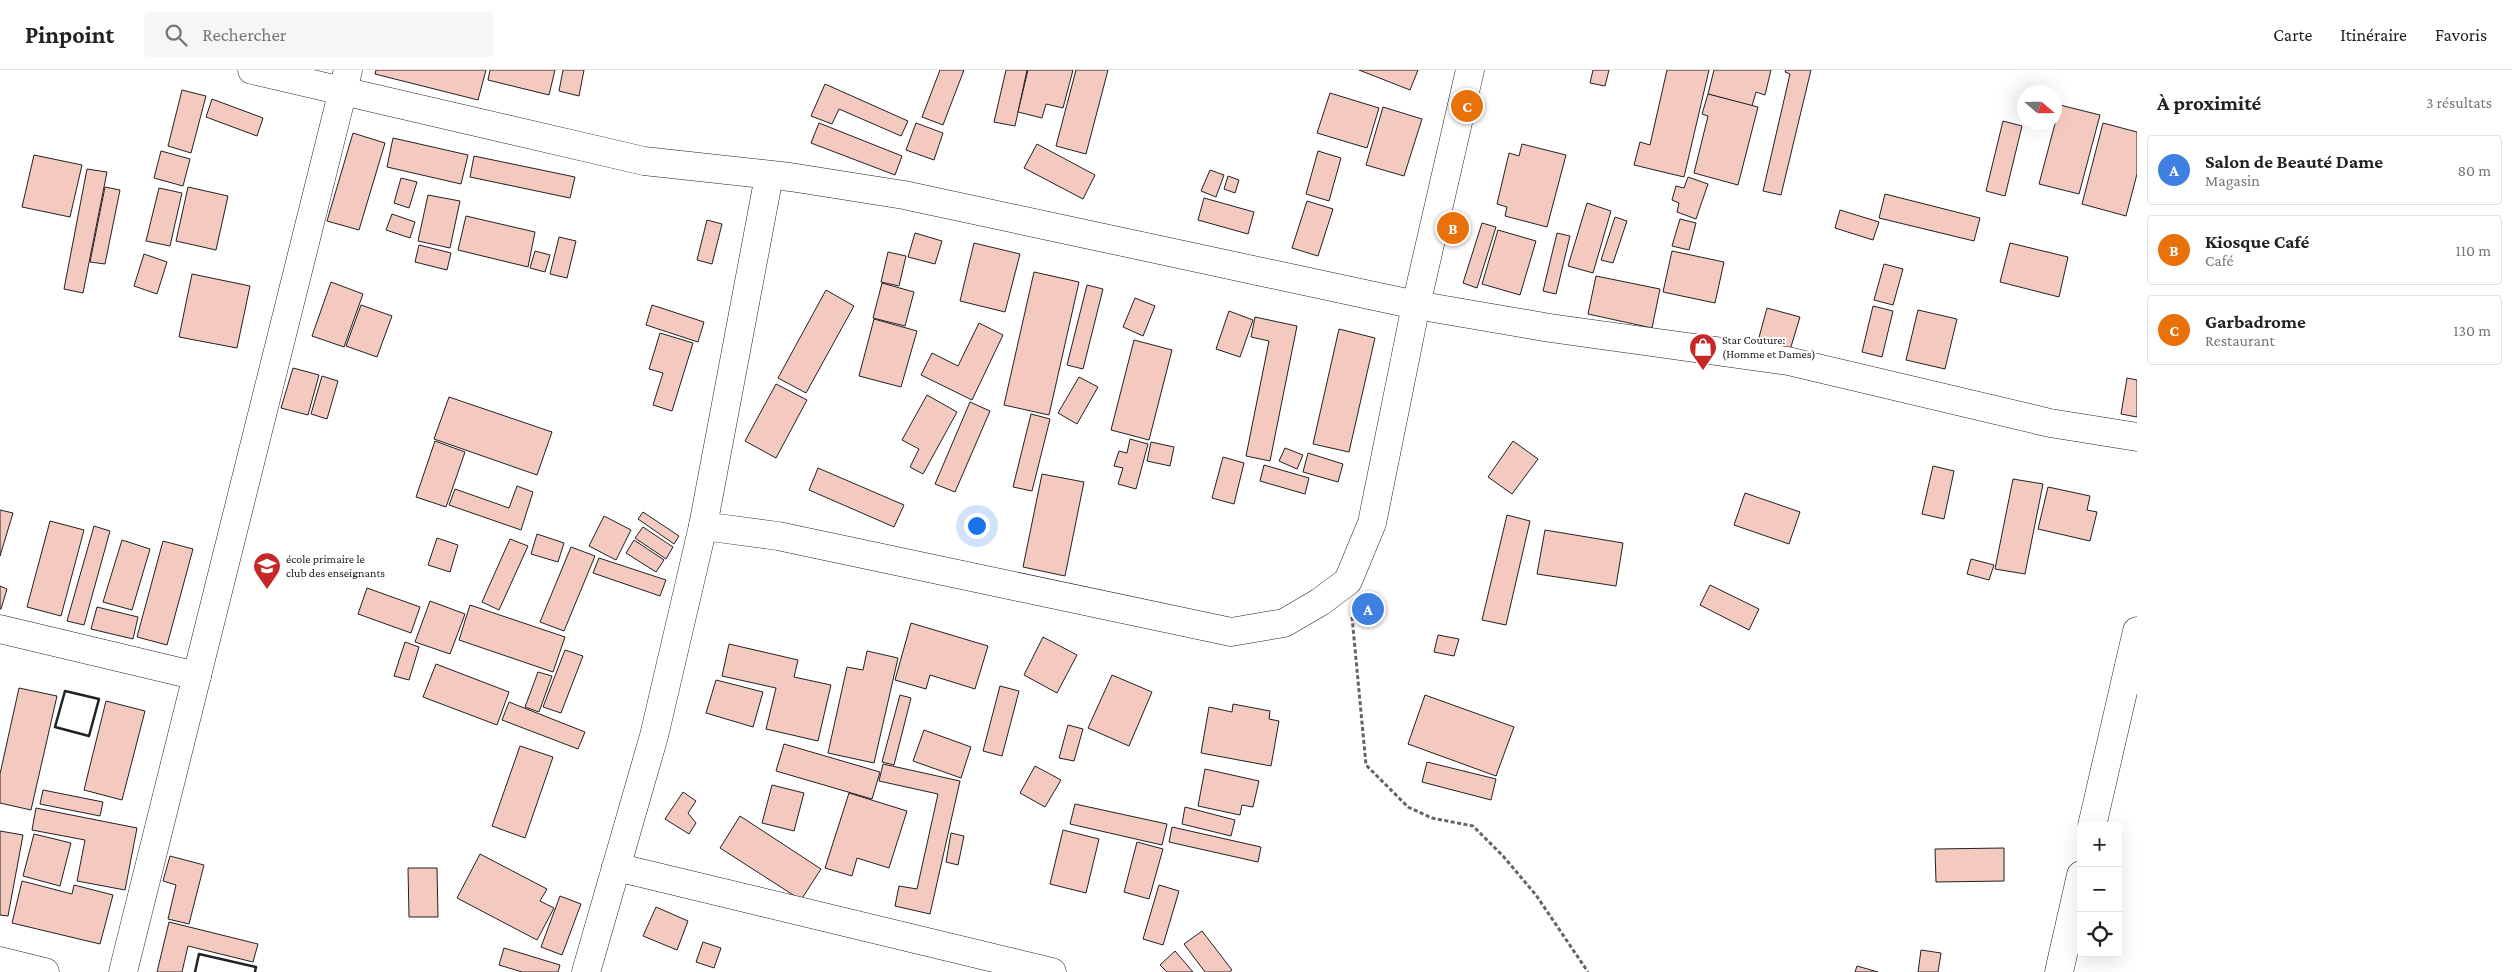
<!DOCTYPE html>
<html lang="fr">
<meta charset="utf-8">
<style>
:root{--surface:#fff;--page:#f6f6f6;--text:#222;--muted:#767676;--line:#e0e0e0;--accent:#c62828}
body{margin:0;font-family:"Crimson Pro",serif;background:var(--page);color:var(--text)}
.controls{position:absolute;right:15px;bottom:15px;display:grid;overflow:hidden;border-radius:5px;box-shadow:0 5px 20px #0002}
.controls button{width:45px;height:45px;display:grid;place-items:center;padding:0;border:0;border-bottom:1px solid var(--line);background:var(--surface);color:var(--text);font:25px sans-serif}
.compass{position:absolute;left:2017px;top:15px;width:45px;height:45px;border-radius:50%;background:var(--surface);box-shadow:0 5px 20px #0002;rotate:110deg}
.you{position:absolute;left:976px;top:455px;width:18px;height:18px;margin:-12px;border:4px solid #fff;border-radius:50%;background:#1a73e8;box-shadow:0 0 0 8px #1a73e833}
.badge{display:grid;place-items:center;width:32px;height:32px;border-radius:50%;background:var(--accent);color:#fff;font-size:16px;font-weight:700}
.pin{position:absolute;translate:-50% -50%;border:2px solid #fff;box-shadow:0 1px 5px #0006}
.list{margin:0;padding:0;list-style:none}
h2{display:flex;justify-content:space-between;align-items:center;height:65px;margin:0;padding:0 20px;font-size:21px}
h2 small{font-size:16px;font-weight:400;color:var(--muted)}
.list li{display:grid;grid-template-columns:32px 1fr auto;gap:15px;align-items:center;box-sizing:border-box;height:70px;margin:0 10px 10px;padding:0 10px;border:1px solid var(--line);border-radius:5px}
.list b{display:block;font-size:19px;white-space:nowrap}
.list p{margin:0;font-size:16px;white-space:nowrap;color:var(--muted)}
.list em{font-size:16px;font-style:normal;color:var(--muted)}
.icon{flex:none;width:28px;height:28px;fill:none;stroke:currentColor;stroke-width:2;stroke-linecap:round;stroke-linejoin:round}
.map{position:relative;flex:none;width:2137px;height:902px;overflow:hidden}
header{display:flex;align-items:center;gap:30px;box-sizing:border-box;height:70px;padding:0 25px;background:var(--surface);border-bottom:1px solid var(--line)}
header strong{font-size:24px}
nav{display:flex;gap:28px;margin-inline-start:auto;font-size:18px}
.search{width:350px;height:45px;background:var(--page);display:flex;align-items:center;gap:12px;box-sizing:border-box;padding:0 18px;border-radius:5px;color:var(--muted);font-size:19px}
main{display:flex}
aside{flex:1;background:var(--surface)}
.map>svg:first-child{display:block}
</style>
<header>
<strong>Pinpoint</strong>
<div class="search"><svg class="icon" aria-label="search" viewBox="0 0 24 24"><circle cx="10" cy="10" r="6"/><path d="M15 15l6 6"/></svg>Rechercher</div>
<nav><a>Carte</a><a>Itinéraire</a><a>Favoris</a></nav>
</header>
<main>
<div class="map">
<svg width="2137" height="902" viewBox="0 0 2137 902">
<rect width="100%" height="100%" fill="#fff"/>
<g fill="#f3c9c0" stroke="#222">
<path d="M376,0H486L478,30L375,4Z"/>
<path d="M490,0H555L549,25L488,10Z"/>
<path d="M563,0H584L579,26L559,21Z"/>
<path d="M940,0H964L943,55L922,47Z"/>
<path d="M1006,0H1027L1015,56L994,52Z"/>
<path d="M1028,0H1073L1063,38L1046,34L1042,48L1018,42Z"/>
<path d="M1076,0H1108L1086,84L1056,76Z"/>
<path d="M1359,0H1418L1410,20Z"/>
<path d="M1593,0H1609L1605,16L1590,13Z"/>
<path d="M1667,0H1709L1684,107L1634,95L1640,72L1650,75Z"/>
<path d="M1714,0H1771L1765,25L1756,22L1752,36L1708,24Z"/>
<path d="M1786,0H1811L1781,125L1763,121L1790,4L1785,2Z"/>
<path d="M825,14L908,51L901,66L839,39L832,54L811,46Z"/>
<path d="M182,20L206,26L191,83L168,76Z"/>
<path d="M1330,23L1379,38L1367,78L1317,63Z"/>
<path d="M1708,24L1758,37L1738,115L1694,103L1708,46L1702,44Z"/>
<path d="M212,29L263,48L257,66L206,47Z"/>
<path d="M2060,35L2100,45L2079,124L2039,114Z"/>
<path d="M1383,37L1422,49L1404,106L1366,95Z"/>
<path d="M2003,51L2022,56L2005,126L1986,121Z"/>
<path d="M819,53L902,86L895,105L811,73Z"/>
<path d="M916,53L943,63L934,90L906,80Z"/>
<path d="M2103,53L2137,62V104L2126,146L2082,134Z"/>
<path d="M353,63L385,73L359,160L327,151Z"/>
<path d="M393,68L468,85L461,114L387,97Z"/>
<path d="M1037,74L1095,105L1083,129L1024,98Z"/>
<path d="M1522,74L1566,85L1547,157L1505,146L1507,137L1497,134L1509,83L1519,86Z"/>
<path d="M161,81L190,89L183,116L154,108Z"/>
<path d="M1318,81L1341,88L1329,131L1306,124Z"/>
<path d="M34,85L82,95L70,147L22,137Z"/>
<path d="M474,86L575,107L570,128L470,107Z"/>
<path d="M87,99L107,102L83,223L64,219Z"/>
<path d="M1210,100L1224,105L1216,127L1201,121Z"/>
<path d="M1228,106L1239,110L1235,123L1224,119Z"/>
<path d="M1688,107L1708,114L1696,149L1677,142L1679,133L1672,130L1676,116L1684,118Z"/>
<path d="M401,108L417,112L409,138L394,133Z"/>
<path d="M105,117L120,120L105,194L90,192Z"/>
<path d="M188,117L228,126L216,180L176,171Z"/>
<path d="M159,118L182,123L170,176L146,171Z"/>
<path d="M1885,124L1980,148L1974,171L1879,148Z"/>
<path d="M428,125L460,131L450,178L418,171Z"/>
<path d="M1204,128L1254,142L1248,164L1198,150Z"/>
<path d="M1307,131L1333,139L1318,186L1292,178Z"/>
<path d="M1587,133L1611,141L1593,203L1568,196Z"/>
<path d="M1840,140L1879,152L1873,170L1835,158Z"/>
<path d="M392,144L415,152L410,168L386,160Z"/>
<path d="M466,146L535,162L528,197L458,180Z"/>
<path d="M1615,147L1627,151L1613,193L1601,190Z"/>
<path d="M1680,149L1696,153L1689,180L1672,176Z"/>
<path d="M707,150L722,154L712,194L697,190Z"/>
<path d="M1482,153L1496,157L1477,218L1463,213Z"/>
<path d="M1498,160L1536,171L1520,225L1482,214Z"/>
<path d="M915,163L942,171L935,194L908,187Z"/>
<path d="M1557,163L1570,166L1556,224L1543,221Z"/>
<path d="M559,167L576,171L567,208L550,204Z"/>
<path d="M974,173L1020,184L1005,242L960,231Z"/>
<path d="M2010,173L2068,187L2059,227L2000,212Z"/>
<path d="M419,175L451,183L447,200L415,192Z"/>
<path d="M535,181L550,185L545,202L530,198Z"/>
<path d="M1672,181L1724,192L1715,233L1663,222Z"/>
<path d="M888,182L906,186L899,216L881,212Z"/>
<path d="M144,184L167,192L157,224L134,216Z"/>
<path d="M1884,194L1903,199L1893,235L1874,230Z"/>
<path d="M1034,202L1079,212L1049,345L1004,335Z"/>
<path d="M192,204L250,216L237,278L179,267Z"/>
<path d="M1596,206L1660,219L1652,258L1588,244Z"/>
<path d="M331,212L363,224L344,277L312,266Z"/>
<path d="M882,213L914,222L905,256L873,248Z"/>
<path d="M1087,215L1103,219L1083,299L1067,295Z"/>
<path d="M826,220L854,236L806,323L778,308Z"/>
<path d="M1135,228L1155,236L1143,266L1123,257Z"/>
<path d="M361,235L392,246L377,287L346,276Z"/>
<path d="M652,235L704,252L698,272L646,255Z"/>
<path d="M1873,236L1893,241L1882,287L1862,282Z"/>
<path d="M1767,238L1800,247L1790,280L1758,271Z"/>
<path d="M1918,240L1957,249L1945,299L1906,290Z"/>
<path d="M1229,241L1253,250L1240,287L1216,279Z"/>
<path d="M1255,247L1297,256L1270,391L1246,386L1269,271L1251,267Z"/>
<path d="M874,249L917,261L901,317L859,306Z"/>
<path d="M979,253L1003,265L972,330L921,305L932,283L958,296Z"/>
<path d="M1339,259L1375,268L1349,382L1313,374Z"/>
<path d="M660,263L693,273L672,341L653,335L663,303L649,299Z"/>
<path d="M1134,270L1172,280L1149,370L1111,360Z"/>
<path d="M293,298L319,305L308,345L281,338Z"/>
<path d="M322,306L338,311L327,349L311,344Z"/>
<path d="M1079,307L1098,317L1077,354L1058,343Z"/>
<path d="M2127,308L2137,310V347L2121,344Z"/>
<path d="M776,314L807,330L776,388L745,371Z"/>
<path d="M927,325L957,342L923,404L910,397L919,379L902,370Z"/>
<path d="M449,327L552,362L537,405L434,369Z"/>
<path d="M970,332L990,341L955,422L935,414Z"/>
<path d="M1031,344L1050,349L1032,421L1013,417Z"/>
<path d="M1130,369L1148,374L1136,419L1118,414L1123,398L1114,396L1119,381L1127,383Z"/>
<path d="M435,371L465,382L446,437L416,427Z"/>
<path d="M1513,371L1538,389L1512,424L1488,407Z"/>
<path d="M1151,372L1174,377L1170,396L1147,391Z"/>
<path d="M1285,378L1303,385L1297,399L1279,391Z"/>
<path d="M1308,383L1343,394L1338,412L1303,402Z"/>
<path d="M1223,387L1244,393L1234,434L1212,428Z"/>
<path d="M1264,395L1309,408L1305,424L1260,411Z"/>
<path d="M1933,396L1954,401L1944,449L1922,444Z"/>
<path d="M818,398L904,435L894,457L809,420Z"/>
<path d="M1042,404L1084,412L1065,506L1023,497Z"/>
<path d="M2013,409L2043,414L2025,504L1995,499Z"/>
<path d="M517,416L533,422L521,460L449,435L455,419L509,438Z"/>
<path d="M2048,417L2090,426L2087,440L2097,442L2090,471L2038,459Z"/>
<path d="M1745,423L1800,442L1789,474L1734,455Z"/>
<path d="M0,440L13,443L0,486Z"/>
<path d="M643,442L679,466L674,474L638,449Z"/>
<path d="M1507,445L1530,451L1506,555L1482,550Z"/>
<path d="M604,446L631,460L616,490L589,476Z"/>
<path d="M50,451L84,460L61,546L27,537Z"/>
<path d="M94,456L110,461L84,555L67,551Z"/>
<path d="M643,457L673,477L666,489L635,468Z"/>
<path d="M1545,460L1623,473L1616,516L1537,504Z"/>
<path d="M537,464L564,473L558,492L531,484Z"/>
<path d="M437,468L458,475L450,502L428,495Z"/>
<path d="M510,469L528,476L499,540L482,532Z"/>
<path d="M122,470L150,479L132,540L103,532Z"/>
<path d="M634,470L664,490L656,502L626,483Z"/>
<path d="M163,471L193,479L167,575L137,567Z"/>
<path d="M571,477L595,486L564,561L540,552Z"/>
<path d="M599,488L666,510L660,526L593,503Z"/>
<path d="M1971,489L1994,495L1989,510L1967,504Z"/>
<path d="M1710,515L1759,539L1749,560L1700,535Z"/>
<path d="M0,516L7,519L1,539H0Z"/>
<path d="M367,518L420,537L411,563L358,544Z"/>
<path d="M430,531L465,544L450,584L415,572Z"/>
<path d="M470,535L565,567L553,602L459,570Z"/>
<path d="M97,537L138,547L133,569L91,559Z"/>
<path d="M911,553L988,576L975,619L930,605L926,619L895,610Z"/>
<path d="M1438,565L1459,569L1454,586L1434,582Z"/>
<path d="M1043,567L1077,585L1057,623L1024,605Z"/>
<path d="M405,572L419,577L409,610L394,606Z"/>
<path d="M729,574L798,590L794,607L831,615L818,671L766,659L776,618L722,606Z"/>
<path d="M565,580L583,586L561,643L543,637Z"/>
<path d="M867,581L898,588L874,693L828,683L847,597L863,600Z"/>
<path d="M436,594L509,622L497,655L423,627Z"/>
<path d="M538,602L552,606L539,642L525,637Z"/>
<path d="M1112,605L1152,622L1129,676L1088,658Z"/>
<path d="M716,610L763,622L753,657L706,643Z"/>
<path d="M1000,616L1019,621L1002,686L983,681Z"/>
<path d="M19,618L57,626L31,740L0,733V704Z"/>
<path d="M900,625L911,628L894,695L882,692Z"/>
<path d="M1425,625L1514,657L1496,706L1408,674Z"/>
<path d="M106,631L145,641L122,730L84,720Z"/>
<path d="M509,632L585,662L578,679L502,650Z"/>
<path d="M1233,634L1270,641L1269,649L1279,651L1271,696L1201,683L1209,637L1232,642Z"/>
<path d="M1068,655L1083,659L1074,691L1059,688Z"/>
<path d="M924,660L971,677L961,708L913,691Z"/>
<path d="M784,674L880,702L872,729L776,701Z"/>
<path d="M520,676L553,687L525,768L492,756Z"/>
<path d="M1427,692L1496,709L1491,730L1422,712Z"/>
<path d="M883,694L960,711L930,844L895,836L899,816L917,819L938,724L879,711Z"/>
<path d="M1035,696L1061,710L1045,737L1020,723Z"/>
<path d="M1205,699L1259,711L1253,737L1242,735L1240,745L1198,736Z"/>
<path d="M772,715L804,723L794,761L762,753Z"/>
<path d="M43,720L103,732L100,746L40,734Z"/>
<path d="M683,722L696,731L688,743L696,753L689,764L665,749Z"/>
<path d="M849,723L907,741L889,798L857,788L852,806L825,798Z"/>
<path d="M1075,734L1167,754L1162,775L1070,754Z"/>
<path d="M1185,737L1235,750L1231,766L1182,754Z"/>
<path d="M36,738L137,758L125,820L77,811L85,770L32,760Z"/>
<path d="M740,746L821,799L801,830L720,778Z"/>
<path d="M1172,757L1261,777L1258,792L1169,772Z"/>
<path d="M1063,760L1099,769L1086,823L1050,814Z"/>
<path d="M0,761L23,765L8,846L0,845Z"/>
<path d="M951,763L964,766L958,795L946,792Z"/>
<path d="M34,764L71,773L60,816L23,806Z"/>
<path d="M1137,772L1163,779L1149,829L1124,822Z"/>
<path d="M2004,778V811L1936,812L1935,779Z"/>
<path d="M480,784L547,819L540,831L554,838L537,870L457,828Z"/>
<path d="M170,786L204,795L189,854L168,849L176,815L163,811Z"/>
<path d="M408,798H437L438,847H409Z"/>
<path d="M22,811L72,824L74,815L113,825L100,874L12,853Z"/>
<path d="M1159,815L1179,821L1163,875L1143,869Z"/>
<path d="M560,826L581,834L562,885L541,877Z"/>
<path d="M656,837L688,851L677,880L643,866Z"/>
<path d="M169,852L258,874L253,892L188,876L182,902H157Z"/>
<path d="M1202,861L1232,900L1229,902H1205L1184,874Z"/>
<path d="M703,872L721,878L714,898L696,892Z"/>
<path d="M504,878L560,895L558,902H522L499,895Z"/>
<path d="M1921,880L1941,883L1938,902H1918Z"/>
<path d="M1175,881L1193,902H1167L1160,895Z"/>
<path d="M1857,896L1878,902H1855Z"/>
</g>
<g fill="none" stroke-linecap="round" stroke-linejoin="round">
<g stroke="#222" stroke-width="29">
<g id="street">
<path d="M252,0L644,91L790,107L904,125L1416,235L1550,258L1788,291L2050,353L2137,367"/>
<path d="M703,456L769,106"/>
<path d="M0,559L197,606"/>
<path d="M2092,756L2137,561"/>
<path d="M616,797L1052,902"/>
<path d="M0,891L45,902"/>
<path d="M123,902L348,0"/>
<path d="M586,902L654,666L703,456L778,466L1231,562L1284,553L1320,532L1348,511L1372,453L1416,235L1470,0"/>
<path d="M2059,902L2081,805"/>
</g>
</g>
<path stroke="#646464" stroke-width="3" stroke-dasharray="4 2.5" stroke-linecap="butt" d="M1352,547L1366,695L1408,737L1432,748L1473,756L1503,786L1536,825L1588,902"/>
<use href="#street" stroke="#fff" stroke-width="28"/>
<g stroke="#222" stroke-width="2.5">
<path d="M65,621L99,629L89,666L55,657Z"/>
<path d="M195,902L199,884L256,897L255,902"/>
</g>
</g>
<defs>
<g id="shop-pin" transform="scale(1.4375)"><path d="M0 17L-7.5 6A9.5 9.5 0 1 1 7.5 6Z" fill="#c62828" stroke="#fff"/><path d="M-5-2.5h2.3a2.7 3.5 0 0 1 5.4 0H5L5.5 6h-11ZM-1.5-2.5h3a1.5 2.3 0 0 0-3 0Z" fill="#fff"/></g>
<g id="school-pin" transform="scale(1.4375)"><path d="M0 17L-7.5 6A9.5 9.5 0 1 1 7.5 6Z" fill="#c62828" stroke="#fff"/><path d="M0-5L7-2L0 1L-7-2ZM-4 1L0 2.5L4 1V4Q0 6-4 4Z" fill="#fff"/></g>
</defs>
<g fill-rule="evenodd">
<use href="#shop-pin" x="1703" y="277"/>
<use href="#school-pin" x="267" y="496"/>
</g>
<g text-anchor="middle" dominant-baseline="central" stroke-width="4" stroke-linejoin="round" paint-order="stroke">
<g font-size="12" fill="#222" stroke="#fff" text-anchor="start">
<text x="1722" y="270">Star Couture:<tspan x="1722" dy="14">(Homme et Dames)</tspan></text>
<text x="286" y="489">école primaire le<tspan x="286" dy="14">club des enseignants</tspan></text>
</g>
</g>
</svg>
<div class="controls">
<button>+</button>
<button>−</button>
<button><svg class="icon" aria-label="locate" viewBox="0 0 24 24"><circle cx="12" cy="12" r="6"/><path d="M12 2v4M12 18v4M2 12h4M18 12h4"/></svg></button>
</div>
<svg class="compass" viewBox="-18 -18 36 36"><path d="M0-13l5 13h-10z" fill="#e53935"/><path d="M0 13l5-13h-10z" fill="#767676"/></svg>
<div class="you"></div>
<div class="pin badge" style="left:1368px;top:539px;background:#3f7fe0">A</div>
<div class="pin badge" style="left:1453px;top:158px;background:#e8710a">B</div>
<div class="pin badge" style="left:1467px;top:36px;background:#e8710a">C</div>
</div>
<aside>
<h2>À proximité<small>3 résultats</small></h2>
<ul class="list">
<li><span class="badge" style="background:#3f7fe0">A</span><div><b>Salon de Beauté Dame</b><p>Magasin</p></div><em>80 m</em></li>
<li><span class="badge" style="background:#e8710a">B</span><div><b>Kiosque Café</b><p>Café</p></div><em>110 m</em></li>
<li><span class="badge" style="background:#e8710a">C</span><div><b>Garbadrome</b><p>Restaurant</p></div><em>130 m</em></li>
</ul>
</aside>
</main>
